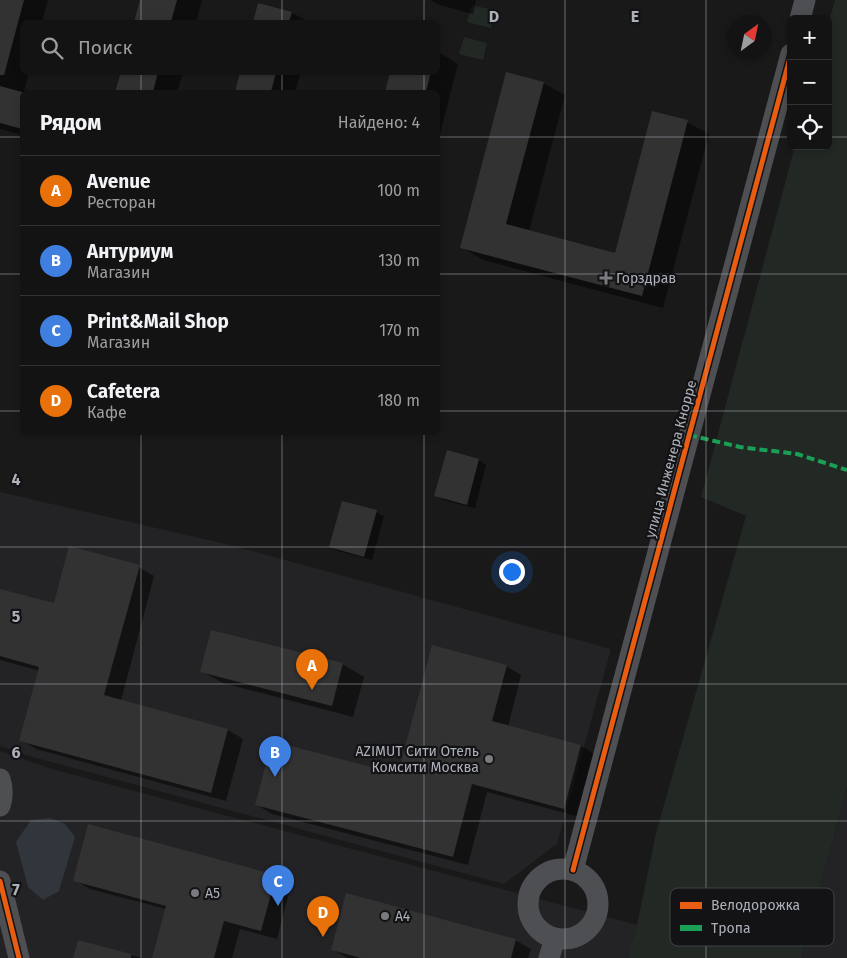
<!DOCTYPE html>
<html lang="ru">
<meta charset="utf-8">
<style>
:root{--surface:#131313;--page:#202021;--text:#f1f3f6;--muted:#9d9ea0;--line:#323233;--accent:#d93025}
body{margin:0;font-family:"Fira Sans",sans-serif;background:var(--page);color:var(--text)}
.controls{position:absolute;right:15px;top:15px;display:grid;overflow:hidden;border-radius:8px;box-shadow:0 2px 8px #0003}
.controls button{width:45px;height:45px;display:grid;place-items:center;padding:0;border:0;border-bottom:1px solid var(--line);background:var(--surface);color:var(--text);font:25px sans-serif}
.compass{position:absolute;left:727px;top:15px;width:45px;height:45px;border-radius:50%;background:var(--surface);box-shadow:0 2px 8px #0003;rotate:33deg}
.you{position:absolute;left:511px;top:571px;width:18px;height:18px;margin:-12px;border:4px solid #fff;border-radius:50%;background:#1a73e8;box-shadow:0 0 0 8px #1a73e833}
.badge{display:grid;place-items:center;width:32px;height:32px;border-radius:50%;background:var(--accent);color:#fff;font-size:16px;font-weight:700}
.pin{position:absolute;translate:-50% -41px;filter:drop-shadow(0 1px 2px #0008)}
.pin::after{content:'';position:absolute;top:26px;width:18px;height:15px;background:inherit;clip-path:polygon(0 0,100% 0,50% 100%)}
.list{margin:0;padding:0;list-style:none}
h2{display:flex;justify-content:space-between;align-items:center;height:65px;margin:0;padding:0 20px;font-size:21px}
h2 small{font-size:16px;font-weight:400;color:var(--muted)}
.list li{display:grid;grid-template-columns:32px 1fr auto;gap:15px;align-items:center;box-sizing:border-box;height:70px;padding:0 20px;border-top:1px solid var(--line)}
.list b{display:block;font-size:19px;white-space:nowrap}
.list p{margin:0;font-size:16px;white-space:nowrap;color:var(--muted)}
.list em{font-size:16px;font-style:normal;color:var(--muted)}
.icon{flex:none;width:28px;height:28px;fill:none;stroke:currentColor;stroke-width:2;stroke-linecap:round;stroke-linejoin:round}
.map{position:relative;flex:none;width:847px;height:958px;overflow:hidden}
.search{position:absolute;background:var(--surface);box-shadow:0 2px 8px #0003;left:20px;top:20px;width:420px;height:55px;display:flex;align-items:center;gap:12px;box-sizing:border-box;padding:0 18px;border-radius:8px;color:var(--muted);font-size:19px}
.panel{position:absolute;background:var(--surface);box-shadow:0 2px 8px #0003;left:20px;top:90px;width:420px;height:345px;border-radius:8px}
.map>svg:first-child{display:block}
</style>
<div class="map">
<svg width="847" height="958" viewBox="0 0 847 958">
<rect width="100%" height="100%" fill="#191919"/>
<g fill="#232325">
<path d="M0,492L230,545L611,649L557,844L504,884L29,756L0,746Z"/>
<path d="M0,751L52,769L637,925L627,958H0Z"/>
<path d="M847,788V958H801Z"/>
</g>
<g fill="#222823">
<path d="M835,0H847V788L801,958H627L637,925L656,833L746,516L701,497L795,146H828V25Z"/>
<path d="M472,5L496,11L491,28L467,22Z"/>
<path d="M464,37L487,43L483,60L459,54Z"/>
</g>
<path fill="#30363c" d="M50,818L65,824L75,837L59,891L43,900L28,887L16,842L31,820Z"/>
<g fill="#0007">
<path d="M0,0H48L42,22H22V72H29L24,92H22V135L0,129Z"/>
<path d="M141,0H202L196,22H135Z"/>
<path d="M430,0H476L473,14L439,5Z"/>
<path d="M259,4L292,13L309,22H254Z"/>
<path d="M438,52L458,64L438,142V92H386L392,72H438Z"/>
<path d="M122,72H183L177,92H117Z"/>
<path d="M241,72H301L295,92H236Z"/>
<path d="M543,83L565,95L529,231L615,254L687,122L709,134L663,308L483,260L461,247Z"/>
<path d="M479,460L486,465L475,508L443,500L436,495Z"/>
<path d="M376,512L384,516L372,560L338,551L331,547Z"/>
<path d="M139,567L154,576L121,701L228,730L243,739L226,801L36,749L21,740L40,671L0,660V590L55,605Z"/>
<path d="M342,664L364,677L353,717L223,683L201,671Z"/>
<path d="M506,666L521,675L508,727L581,746L596,755L580,817L487,792L468,865L272,814L257,805L398,776Z"/>
<path d="M89,826L276,876L291,885L277,939L240,929L232,958H153L166,909L90,889L75,880Z"/>
<path d="M515,940L531,949L528,958H347L332,949Z"/>
<path d="M79,941L142,958H74Z"/>
</g>
<g fill="#323233">
<path d="M0,0H24L4,75H0Z"/>
<path d="M140,0H177L171,22H134Z"/>
<path d="M258,3L292,12L289,22H253Z"/>
<path d="M121,72H158L153,92H115Z"/>
<path d="M240,72H276L271,92H235Z"/>
<path d="M390,72H431L426,92H385Z"/>
<path d="M506,72L544,82L506,224L615,253L652,111L688,120L642,296L460,248Z"/>
<path d="M0,86L22,92V129L0,123Z"/>
<path d="M447,450L479,459L467,505L434,496Z"/>
<path d="M342,501L377,510L364,557L329,547Z"/>
<path d="M69,546L140,565L104,695L228,729L211,793L19,741L39,667L0,656V589L54,603Z"/>
<path d="M211,630L343,663L332,706L200,672Z"/>
<path d="M432,645L507,665L492,721L581,745L564,809L472,784L453,857L255,805L272,741L398,774Z"/>
<path d="M88,824L276,875L261,931L224,921L214,958H152L166,906L73,881Z"/>
<path d="M346,893L516,939L511,958H361L331,950Z"/>
<path d="M78,940L131,954V958H73Z"/>
</g>
<g fill="none" stroke-linecap="round" stroke-linejoin="round">
<g stroke="#4e4f52" stroke-width="21">
<path d="M800,19L805,0"/>
<path d="M0,779C3,788 3,797 0,806"/>
<circle cx="563" cy="904" r="35"/>
<path d="M573,870L791,54"/>
<path d="M0,881L19,958"/>
<path d="M549,958L555,938"/>
</g>
<path stroke="#1a9f57" stroke-width="4" stroke-dasharray="8 4" stroke-linecap="butt" d="M689,435L740,447L797,454L847,470"/>
<g stroke="#131315" stroke-width="8">
<g id="cycleway">
<path d="M573,870L791,54"/>
<path d="M0,881L19,958"/>
</g>
</g>
<use href="#cycleway" stroke="#e95d12" stroke-width="5"/>
</g>
<path fill="none" stroke="#acb0b8" stroke-width="1" stroke-opacity="0.55" d="M141,0V22M282,0V22M424,0V22M565,0V958M706,0V958M141,72V92M282,72V92M424,72V92M0,137H22M438,137H791M828,137H847M0,274H22M438,274H847M0,411H22M438,411H847M141,432V958M282,432V958M424,432V958M0,547H847M0,684H847M0,821H847"/>
<g fill="#797b80" stroke="#131315" stroke-width="2">
<path d="M603.5 270.5h5v5h5v5h-5v5h-5v-5h-5v-5h5z"/>
<circle cx="489" cy="759" r="5"/>
<circle cx="195" cy="893" r="5"/>
<circle cx="385" cy="916" r="5"/>
</g>
<g text-anchor="middle" dominant-baseline="central" stroke-width="4.5" stroke-linejoin="round" paint-order="stroke">
<g font-size="14" fill="#acb0b8" stroke="#131315" text-anchor="start">
<text x="616" y="278">Горздрав</text>
<text x="479" y="751" text-anchor="end">AZIMUT Сити Отель<tspan x="479" dy="16">Комсити Москва</tspan></text>
<text x="205" y="893">А5</text>
<text x="395" y="916">А4</text>
</g>
<g font-size="14" fill="#acb0b8" stroke="#131315">
<text transform="translate(671 459) rotate(-75)">улица Инженера Кнорре</text>
</g>
</g>
<rect x="670" y="888" width="164" height="58" rx="8" fill="#131315" stroke="#414246" stroke-width="1"/>
<rect x="680" y="902" width="22" height="7" fill="#e95d12"/>
<rect x="680" y="925" width="22" height="6" fill="#1a9f57"/>
<g font-size="14" fill="#acb0b8">
<text x="711" y="910">Велодорожка</text>
<text x="711" y="933">Тропа</text>
</g>
<g font-size="16" text-anchor="middle" font-weight="bold" fill="#acb0b8" stroke="#131315" stroke-width="4.5" stroke-linejoin="round" paint-order="stroke">
<text x="494" y="22">D</text>
<text x="635" y="22">E</text>
<text x="16" y="485">4</text>
<text x="16" y="622">5</text>
<text x="16" y="758">6</text>
<text x="16" y="895">7</text>
</g>
</svg>
<div class="controls">
<button>+</button>
<button>−</button>
<button><svg class="icon" aria-label="locate" viewBox="0 0 24 24"><circle cx="12" cy="12" r="6"/><path d="M12 2v4M12 18v4M2 12h4M18 12h4"/></svg></button>
</div>
<svg class="compass" viewBox="-18 -18 36 36"><path d="M0-13l5 13h-10z" fill="#e53935"/><path d="M0 13l5-13h-10z" fill="#9d9ea0"/></svg>
<div class="you"></div>
<div class="pin badge" style="left:312px;top:690px;background:#e8710a">A</div>
<div class="pin badge" style="left:275px;top:777px;background:#3f7fe0">B</div>
<div class="pin badge" style="left:278px;top:906px;background:#3f7fe0">C</div>
<div class="pin badge" style="left:323px;top:937px;background:#e8710a">D</div>
<div class="search"><svg class="icon" aria-label="search" viewBox="0 0 24 24"><circle cx="10" cy="10" r="6"/><path d="M15 15l6 6"/></svg>Поиск</div>
<section class="panel">
<h2>Рядом<small>Найдено: 4</small></h2>
<ul class="list">
<li><span class="badge" style="background:#e8710a">A</span><div><b>Avenue</b><p>Ресторан</p></div><em>100 m</em></li>
<li><span class="badge" style="background:#3f7fe0">B</span><div><b>Антуриум</b><p>Магазин</p></div><em>130 m</em></li>
<li><span class="badge" style="background:#3f7fe0">C</span><div><b>Print&amp;Mail Shop</b><p>Магазин</p></div><em>170 m</em></li>
<li><span class="badge" style="background:#e8710a">D</span><div><b>Cafetera</b><p>Кафе</p></div><em>180 m</em></li>
</ul>
</section>
</div>
